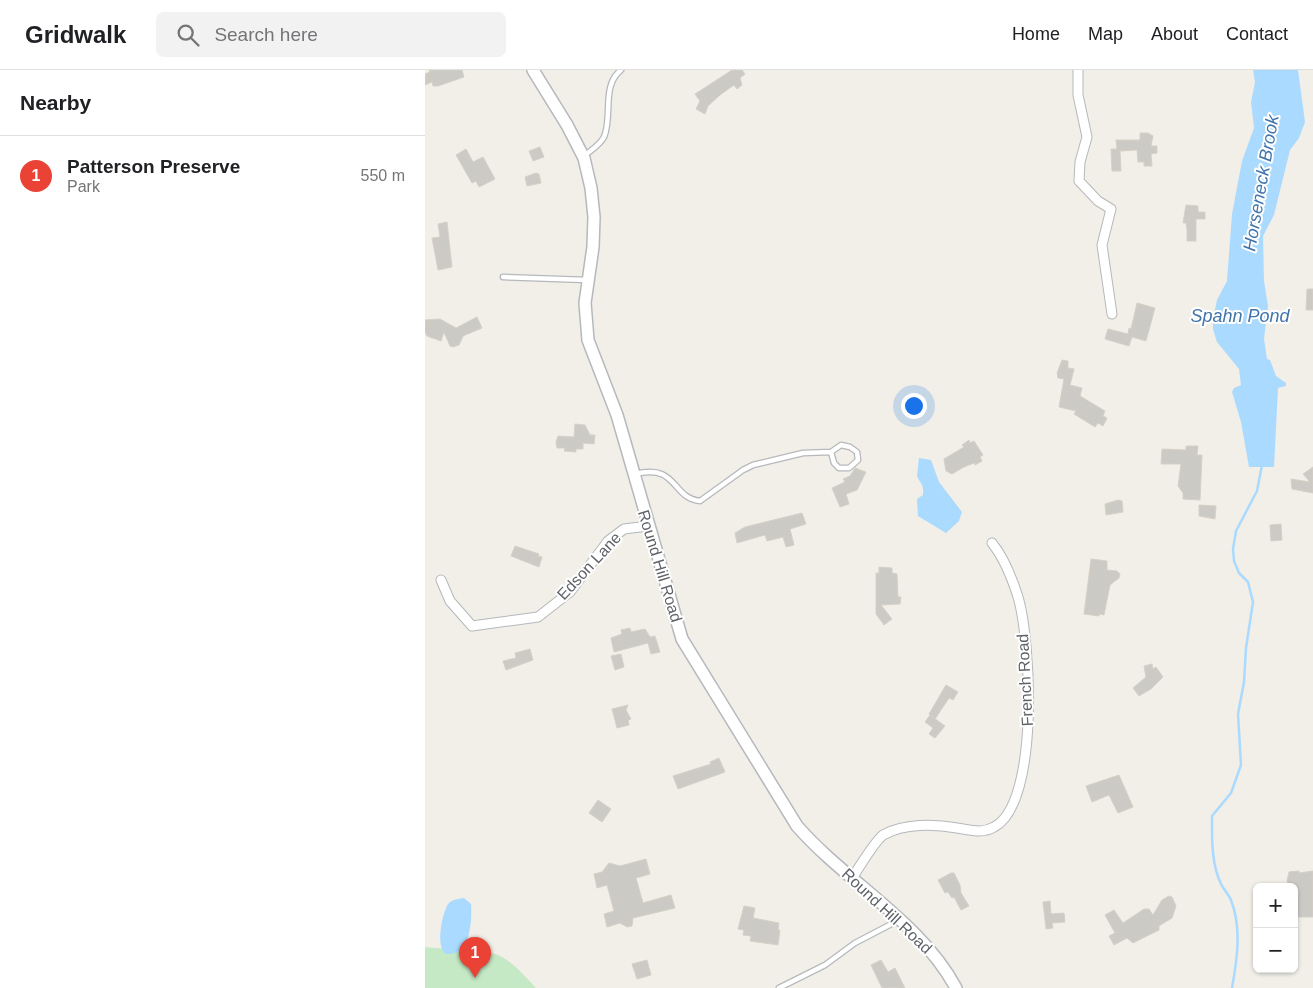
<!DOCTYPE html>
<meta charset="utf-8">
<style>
:root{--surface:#fff;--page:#f2f2f2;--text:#202124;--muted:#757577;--line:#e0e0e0;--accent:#ea4335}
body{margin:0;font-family:Arial,sans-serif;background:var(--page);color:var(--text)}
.controls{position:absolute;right:15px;bottom:15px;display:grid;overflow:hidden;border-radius:8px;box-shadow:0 1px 4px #0004}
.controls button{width:45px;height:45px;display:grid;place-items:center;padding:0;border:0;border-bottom:1px solid var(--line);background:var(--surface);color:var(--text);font:25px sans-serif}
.you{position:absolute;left:488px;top:335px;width:18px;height:18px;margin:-12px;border:4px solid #fff;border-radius:50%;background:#1a73e8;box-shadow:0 0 0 8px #1a73e833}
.badge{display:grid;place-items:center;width:32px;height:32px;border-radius:50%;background:var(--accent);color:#fff;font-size:16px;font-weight:700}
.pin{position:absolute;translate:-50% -41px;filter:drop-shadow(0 1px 2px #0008)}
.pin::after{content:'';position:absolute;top:26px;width:18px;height:15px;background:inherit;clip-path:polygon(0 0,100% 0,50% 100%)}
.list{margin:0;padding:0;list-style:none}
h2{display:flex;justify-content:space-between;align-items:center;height:65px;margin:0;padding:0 20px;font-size:21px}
h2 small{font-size:16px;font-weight:400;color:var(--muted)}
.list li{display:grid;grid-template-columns:32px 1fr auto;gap:15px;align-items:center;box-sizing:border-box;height:80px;padding:0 20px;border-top:1px solid var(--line)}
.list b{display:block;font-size:19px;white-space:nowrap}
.list p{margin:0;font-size:16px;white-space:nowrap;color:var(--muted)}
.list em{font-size:16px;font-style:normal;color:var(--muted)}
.icon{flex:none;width:28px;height:28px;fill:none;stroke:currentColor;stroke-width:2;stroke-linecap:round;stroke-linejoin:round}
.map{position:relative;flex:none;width:888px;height:918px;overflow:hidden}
header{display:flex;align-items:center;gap:30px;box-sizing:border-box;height:70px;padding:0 25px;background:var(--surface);border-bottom:1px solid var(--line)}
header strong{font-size:24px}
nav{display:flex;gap:28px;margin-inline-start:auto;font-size:18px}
.search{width:350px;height:45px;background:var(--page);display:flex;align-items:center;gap:12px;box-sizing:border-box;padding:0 18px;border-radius:8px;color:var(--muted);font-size:19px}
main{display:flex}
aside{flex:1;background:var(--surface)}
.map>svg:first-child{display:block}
</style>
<header>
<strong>Gridwalk</strong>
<div class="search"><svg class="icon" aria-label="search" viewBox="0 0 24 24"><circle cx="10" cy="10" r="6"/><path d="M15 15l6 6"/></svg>Search here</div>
<nav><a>Home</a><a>Map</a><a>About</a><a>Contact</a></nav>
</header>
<main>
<aside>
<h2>Nearby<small></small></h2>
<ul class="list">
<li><span class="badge">1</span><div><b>Patterson Preserve</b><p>Park</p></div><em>550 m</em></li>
</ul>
</aside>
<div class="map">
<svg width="888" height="918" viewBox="0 0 888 918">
<rect width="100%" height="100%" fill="#f1efe8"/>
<path fill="#c5e8c5" d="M0,877C22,880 53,878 73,885C88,892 100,906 111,918H0Z"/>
<g fill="#aadaff">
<path d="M828,0H873L880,52L874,68L865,80L849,145L838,166L839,211L843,236L839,269L842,289L845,290L851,306L861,313V316L853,318L849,397H824L816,352L807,322L809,318L816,315L814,299L792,272L788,259V249L792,230L802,211L807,144L817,91L829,58L826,32L830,12Z"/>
<path d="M494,388L506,390L514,412L537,442L534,451L521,463L493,446L492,429L498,425C499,413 495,414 492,406Z"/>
<path d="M39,828L46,834C47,851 46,886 21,884C10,878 17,841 24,833C28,829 34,829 39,828Z"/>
</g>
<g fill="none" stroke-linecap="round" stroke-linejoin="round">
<path stroke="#aadaff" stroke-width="2.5" d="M807,918C812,890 817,858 806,830C804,825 799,820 796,814C786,793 787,768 787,746L806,723L816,695L813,644L819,612L821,578L828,532L823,512L814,503L809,491L808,479L811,461L832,421L837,395"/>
</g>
<g fill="#cccac5" stroke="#d6d1c6">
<path d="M4,0H37L39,7L13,16H8L7,12L0,15V4L5,2Z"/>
<path d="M307,0H317L320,4L315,8L317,15L312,19L309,15L295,25L283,36L280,44L271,39L275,31L270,24Z"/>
<path d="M715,63H723L728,66L726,76H732V83L726,84L727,96H719V92H713L712,80L695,81L696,101H687L686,79H692L691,70H715Z"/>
<path d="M115,77L119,87L108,91L104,81Z"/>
<path d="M41,79L48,92L58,87L70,109L54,117L51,111L47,113L31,85Z"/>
<path d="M111,103L114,104L116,113L102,116L100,107Z"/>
<path d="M761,135L773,136V142H780V149H771V171H762V160L761,153H758Z"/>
<path d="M22,152L27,197L13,200L7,168L15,167L13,154Z"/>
<path d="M882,219H888V240H881Z"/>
<path d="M712,233L730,238L721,271L707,267L704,276L680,269L683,259L703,264L704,258L706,259Z"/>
<path d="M52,247L57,258L38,266L34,275L28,277L25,276L19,262L16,271L2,266L0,262V250L15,249L31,258Z"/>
<path d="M637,290L643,291V298L649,299L645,315L657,318L655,326L680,341L678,346L682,348L678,356L673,353L670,357L649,344L651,341L634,337L639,309L633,308L632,303Z"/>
<path d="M150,354L160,355L165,365H170L169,374L158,373V379H151V382L139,381L140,378H132L131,372L133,366L149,367Z"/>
<path d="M544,370L545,373L549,371L558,385L555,387L557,391L550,395L549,393L539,397L527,404L521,401L519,389L539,377L537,375Z"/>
<path d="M761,376H773L772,385H777L775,430L758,429V423L753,416L756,394H736L737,379L761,380Z"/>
<path d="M888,397V423L867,419L866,409L885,412L878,404Z"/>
<path d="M430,398L441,402L432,420L421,424L424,434L415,437L407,418L420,412L418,409L425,406Z"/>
<path d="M693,430L697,431L698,442L681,445L680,434Z"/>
<path d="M774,435L791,436L790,449L774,446Z"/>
<path d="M377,443L381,454L365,459L369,475L361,477L358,467L342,471L340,465L312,473L310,463L320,457Z"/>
<path d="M856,454L857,470L846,471L845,455Z"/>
<path d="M90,476L114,484L113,486L117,487L114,497L86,486Z"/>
<path d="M666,489L682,491V500L692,501L695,504L694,508L685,515L679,545L674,544V546L659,544Z"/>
<path d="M454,497L467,498V503L472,504L473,527H476L475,534L456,535L467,549L459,555L451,544V503H454Z"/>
<path d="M205,558L206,562L220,559L225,567L230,566L235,582L226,584L223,573L189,582L186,568L197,564L196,560Z"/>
<path d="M105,579L108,590L81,600L78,591L91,588L90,583Z"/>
<path d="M196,584L199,597L190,600L186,586Z"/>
<path d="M727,594L728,599L731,597L738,607L726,619L714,626L708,618L721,607L719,596Z"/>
<path d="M521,615L533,622L528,630L524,628L510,649L504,644Z"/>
<path d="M203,635L201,640L206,649L203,650L204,655L192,658L187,639Z"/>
<path d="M505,645L520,656L510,668L504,664L508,658L500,652Z"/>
<path d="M294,688L300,702L253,719L248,706L286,694L285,692Z"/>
<path d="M694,705L708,737L693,743L684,725L667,732L661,716Z"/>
<path d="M173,730L186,739L177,752L164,743Z"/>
<path d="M221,789L225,804L211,808L218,833L246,825L250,838L208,848L207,856L202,857L195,853L182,857L179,844L189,841L182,815L172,818L169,804L177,802L184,793L195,796Z"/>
<path d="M874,801V803L888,801V847H869V817H865L862,811L864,802Z"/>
<path d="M526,803H529L535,815L536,823L544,836L536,840L529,827L527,828L523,822L520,823L513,810Z"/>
<path d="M744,826L747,827L751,836L747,848L734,856V860L708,873L702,868L689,875L684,866L690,863L680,845L689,840L698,853L719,839H724L728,845L737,830Z"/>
<path d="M625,831L626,844L639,843L640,852L627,853L628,858L621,859L618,832Z"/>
<path d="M319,836L330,838L328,848L354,853L353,860H355L353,875L325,871L326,866L318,865L319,860L313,859Z"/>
<path d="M222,890L226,905L212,909L207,894Z"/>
<path d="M456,890L463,902L470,898L480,918H457L446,895Z"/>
</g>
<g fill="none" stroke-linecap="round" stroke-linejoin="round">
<g stroke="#b5b8bc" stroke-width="7">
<g id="service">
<path d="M159,86C166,80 175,75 179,67C188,46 176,16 196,0"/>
<path d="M78,207L162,210"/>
<path d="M210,404C253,393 246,428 275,431L318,400L328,395L378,383L406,382L416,375L425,377L432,382L433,390L424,398H414L409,393L406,382"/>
<path d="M354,918L400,895L430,873L474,850"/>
</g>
</g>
<g stroke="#b5b8bc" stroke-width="11">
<g id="minor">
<path d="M653,0V25L662,67L655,92L654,111L673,131L686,139L677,175L687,244"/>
<path d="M16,510L25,531L47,556L113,547L145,522L183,471L199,459L223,456"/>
<path d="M427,808C434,798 449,772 458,765C479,753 510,754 532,758C546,760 557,764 569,757C615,733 606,571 593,527C587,508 580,489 567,473"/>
</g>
</g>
<g stroke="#b5b8bc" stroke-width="14">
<path id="tertiary" d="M108,0L142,55L159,88L166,118L169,147L168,177L160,233L163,270L192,345L257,569L372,756C422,813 495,851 531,918"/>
</g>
<use href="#service" stroke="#fff" stroke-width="4.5"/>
<use href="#minor" stroke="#fff" stroke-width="9"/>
<use href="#tertiary" stroke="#fff" stroke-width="11"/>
</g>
<g text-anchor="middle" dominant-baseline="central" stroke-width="4" stroke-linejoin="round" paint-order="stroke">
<g font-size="16" fill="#5f6368" stroke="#fff">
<text transform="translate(164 496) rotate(-47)">Edson Lane</text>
<text transform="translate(235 496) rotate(73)">Round Hill Road</text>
<text transform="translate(600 610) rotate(-93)">French Road</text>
<text transform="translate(462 841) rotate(43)">Round Hill Road</text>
</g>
<g font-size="18" font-style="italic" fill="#4174aa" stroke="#fff">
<text transform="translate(836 113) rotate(-80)">Horseneck Brook</text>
<text x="815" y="246">Spahn Pond</text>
</g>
</g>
</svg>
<div class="controls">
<button>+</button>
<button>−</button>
</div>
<div class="you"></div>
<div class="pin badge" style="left:50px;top:908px">1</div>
</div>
</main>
